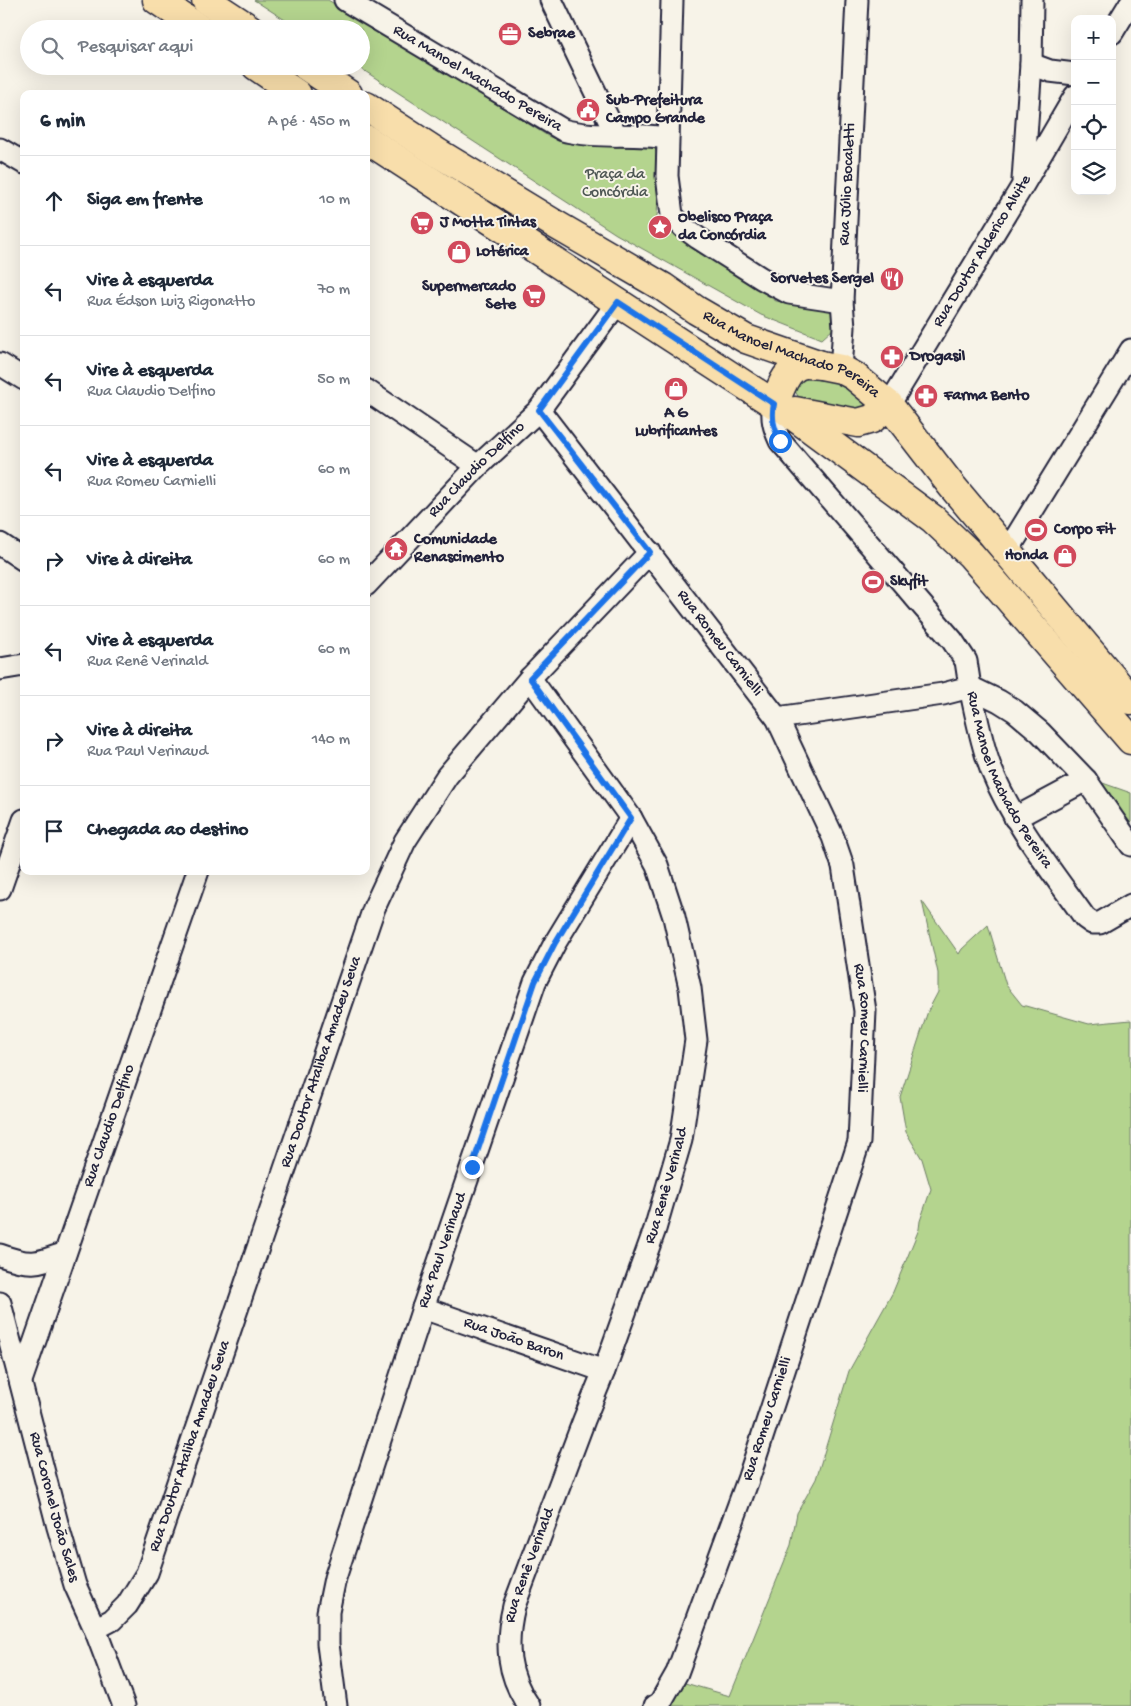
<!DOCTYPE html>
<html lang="pt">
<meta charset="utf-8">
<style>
:root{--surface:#fff;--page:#f6f6f7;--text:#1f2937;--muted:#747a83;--line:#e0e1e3}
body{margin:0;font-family:"Gochi Hand",sans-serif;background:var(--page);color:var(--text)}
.controls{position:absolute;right:15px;top:15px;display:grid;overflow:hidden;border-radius:10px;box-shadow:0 5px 20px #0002}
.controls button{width:45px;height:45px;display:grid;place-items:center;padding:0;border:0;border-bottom:1px solid var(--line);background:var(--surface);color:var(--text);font:25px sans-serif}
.stop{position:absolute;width:15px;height:15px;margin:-11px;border:4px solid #1a73e8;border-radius:50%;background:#fff}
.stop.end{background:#1a73e8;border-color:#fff;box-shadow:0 1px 5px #0008}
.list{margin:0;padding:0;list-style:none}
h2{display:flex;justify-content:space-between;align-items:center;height:65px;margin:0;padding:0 20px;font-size:21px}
h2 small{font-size:16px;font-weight:400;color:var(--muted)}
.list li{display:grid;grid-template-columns:32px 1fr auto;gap:15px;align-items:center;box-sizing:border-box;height:90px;padding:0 20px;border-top:1px solid var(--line)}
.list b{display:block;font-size:19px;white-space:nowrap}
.list p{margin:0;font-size:16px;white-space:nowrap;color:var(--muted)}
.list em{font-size:16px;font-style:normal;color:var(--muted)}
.icon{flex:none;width:28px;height:28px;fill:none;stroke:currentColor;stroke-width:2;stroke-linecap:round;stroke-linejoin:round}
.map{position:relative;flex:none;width:1131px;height:1706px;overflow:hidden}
.search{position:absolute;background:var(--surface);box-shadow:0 5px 20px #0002;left:20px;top:20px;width:350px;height:55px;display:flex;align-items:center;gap:12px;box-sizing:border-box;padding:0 18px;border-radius:28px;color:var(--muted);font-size:19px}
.panel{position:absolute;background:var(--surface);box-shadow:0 5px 20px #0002;left:20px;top:90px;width:350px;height:785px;border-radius:10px}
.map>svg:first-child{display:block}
</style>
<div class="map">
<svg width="1131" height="1706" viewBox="0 0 1131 1706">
<rect width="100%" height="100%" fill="#f7f3e8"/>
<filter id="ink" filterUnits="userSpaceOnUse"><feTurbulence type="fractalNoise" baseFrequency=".02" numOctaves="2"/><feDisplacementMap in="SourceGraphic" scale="10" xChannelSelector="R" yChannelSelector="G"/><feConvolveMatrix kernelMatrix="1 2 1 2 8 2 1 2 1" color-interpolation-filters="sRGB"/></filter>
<g filter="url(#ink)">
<g fill="#b4d48e" stroke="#6b7b64">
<path d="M254,0H328L548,136L564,143L600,140L654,145L659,162L657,218L702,253L776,301L835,309L833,329L822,339L761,315L616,234L357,66H361V29H299Z"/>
<path d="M806,376L856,385L875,402L869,413L799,398L795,391L798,383Z"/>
<path d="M1097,781L1131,793V832Z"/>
<path d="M922,901L959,954L962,949L988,925L1006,985L1022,1005L1089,1024L1131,1020V1706H665L685,1683L730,1696L791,1545L797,1513L816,1479L849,1371L893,1292L919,1229L920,1221L931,1189L922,1159L906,1132L900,1097L928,1011L938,992V973Z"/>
</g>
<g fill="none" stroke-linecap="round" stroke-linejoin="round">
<g stroke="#22223b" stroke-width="25">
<g id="street">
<path id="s1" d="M345,0L563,130C597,139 632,132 666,138L668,136"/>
<path d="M551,0L616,135"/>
<path d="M672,0L667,176L672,215L683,227L698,238L761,278L789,293L842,301"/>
<path d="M1112,33L1131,2"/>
<path d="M1031,64L1050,71L1075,74"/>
<path d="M0,149L24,163"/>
<path d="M1023,180L1031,64L1032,0"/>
<path d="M0,364L24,379"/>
<path id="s2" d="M841,369L844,327L842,301L857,0"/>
<path d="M366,390L478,466"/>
<path d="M774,404C771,418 774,428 780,441L952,640L966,661L970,687L943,694L777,718"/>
<path id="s3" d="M889,405L1023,185L1075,96"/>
<path id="s4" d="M539,410L777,718L833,837L843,866L865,1011L859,1142L749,1477L677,1673L660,1703L655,1706"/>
<path d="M0,544L24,560"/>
<path d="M1007,552L1131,350"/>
<path id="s5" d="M366,585L478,466L539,410L618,302"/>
<path d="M0,669L24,665"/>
<path d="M1015,818L1086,780"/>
<path id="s6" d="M1131,845L1086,780L1040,732L1015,711L999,701L970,687C976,714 981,743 991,769C1013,823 1051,870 1085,918L1092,923H1100L1131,905"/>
<path d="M0,889L24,820"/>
<path d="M0,1255C30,1266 36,1264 65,1253"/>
<path id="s7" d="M0,1303L58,1527L75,1585L95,1629L124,1706"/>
<path id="s8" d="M423,1308L604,1371"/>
<path id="s9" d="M21,1381L198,871"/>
<path id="s10" d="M95,1629L112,1620L127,1605L147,1573L374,908L405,841L447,776L530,678L650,552"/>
<path id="s11" d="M336,1706L328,1644V1612L335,1578L423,1308L535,982L555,943L631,818"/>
<path id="s12" d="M529,1706C507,1675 505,1643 514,1606L584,1420L604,1371L655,1229L681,1140L696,1040L690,988L674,917L657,865L631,818L530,678"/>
</g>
</g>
<g stroke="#22223b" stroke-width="31">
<g id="primary">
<path d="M157,0L200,29"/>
<path d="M206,0L250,29"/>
<path d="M256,66L297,94"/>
<path d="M306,66L348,94"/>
<path id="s13" d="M366,106L438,153L558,226L663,287L696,310L746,339L821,365L841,369L854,376L889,405L951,485L1131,700"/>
<path d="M366,139L774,404L784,409L933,519L971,555L1131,740"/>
<path d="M774,404C780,391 785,370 801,365C806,363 815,365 821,365"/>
<path d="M795,411L858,423L872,419L889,405"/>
</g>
</g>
<use href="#street" stroke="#f7f3e8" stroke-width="21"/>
<use href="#primary" stroke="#f8deab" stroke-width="28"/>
</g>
</g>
<g fill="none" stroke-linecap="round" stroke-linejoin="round" filter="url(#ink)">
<path stroke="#1a73e8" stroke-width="6" d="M472,1167L535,982L555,943L631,818L530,678L650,552L539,410L618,302L774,404C771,418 774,428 780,441"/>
</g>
<defs>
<g id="office-disc" transform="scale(1.25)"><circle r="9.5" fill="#d1495b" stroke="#f7f3e8"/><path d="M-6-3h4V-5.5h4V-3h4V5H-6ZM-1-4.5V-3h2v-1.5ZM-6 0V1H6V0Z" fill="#fff"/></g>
<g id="civic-disc" transform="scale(1.25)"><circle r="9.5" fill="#d1495b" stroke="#f7f3e8"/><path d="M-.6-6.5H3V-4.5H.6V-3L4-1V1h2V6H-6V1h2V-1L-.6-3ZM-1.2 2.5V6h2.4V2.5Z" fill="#fff"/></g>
<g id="supermarket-disc" transform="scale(1.25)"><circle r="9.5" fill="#d1495b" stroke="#f7f3e8"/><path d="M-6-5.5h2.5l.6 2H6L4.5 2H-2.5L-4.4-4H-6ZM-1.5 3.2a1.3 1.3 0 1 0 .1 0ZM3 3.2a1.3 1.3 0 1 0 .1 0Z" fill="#fff"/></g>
<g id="sight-disc" transform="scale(1.25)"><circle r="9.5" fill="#d1495b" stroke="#f7f3e8"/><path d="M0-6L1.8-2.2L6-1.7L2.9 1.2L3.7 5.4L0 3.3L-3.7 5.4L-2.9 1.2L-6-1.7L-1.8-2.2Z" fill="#fff"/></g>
<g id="shop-disc" transform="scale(1.25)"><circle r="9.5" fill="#d1495b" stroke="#f7f3e8"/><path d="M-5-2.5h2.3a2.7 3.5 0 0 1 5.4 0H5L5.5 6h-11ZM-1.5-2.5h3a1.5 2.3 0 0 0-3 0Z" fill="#fff"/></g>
<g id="restaurant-disc" transform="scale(1.25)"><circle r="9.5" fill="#d1495b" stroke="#f7f3e8"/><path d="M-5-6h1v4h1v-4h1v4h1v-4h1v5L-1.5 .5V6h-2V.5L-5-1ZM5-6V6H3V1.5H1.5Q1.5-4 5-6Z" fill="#fff"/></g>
<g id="pharmacy-disc" transform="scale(1.25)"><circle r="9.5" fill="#d1495b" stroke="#f7f3e8"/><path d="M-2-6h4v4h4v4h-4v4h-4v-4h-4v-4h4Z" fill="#fff"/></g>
<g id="stadium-disc" transform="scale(1.25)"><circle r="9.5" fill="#d1495b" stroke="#f7f3e8"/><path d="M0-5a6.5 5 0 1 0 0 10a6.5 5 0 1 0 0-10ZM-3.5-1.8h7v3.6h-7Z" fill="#fff"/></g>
<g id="temple-disc" transform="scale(1.25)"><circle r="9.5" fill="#d1495b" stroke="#f7f3e8"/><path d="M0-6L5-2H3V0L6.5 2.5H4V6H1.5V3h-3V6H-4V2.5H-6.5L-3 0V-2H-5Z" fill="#fff"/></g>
</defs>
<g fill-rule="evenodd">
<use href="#office-disc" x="510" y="34"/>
<use href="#civic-disc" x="588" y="110"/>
<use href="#supermarket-disc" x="422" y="223"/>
<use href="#sight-disc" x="660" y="227"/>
<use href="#shop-disc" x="459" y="252"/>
<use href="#restaurant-disc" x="892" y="279"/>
<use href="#supermarket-disc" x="534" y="296"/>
<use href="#pharmacy-disc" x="892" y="357"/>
<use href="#shop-disc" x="676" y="389"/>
<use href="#pharmacy-disc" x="926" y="396"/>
<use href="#stadium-disc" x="1036" y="530"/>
<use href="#temple-disc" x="396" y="549"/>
<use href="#shop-disc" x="1065" y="556"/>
<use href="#stadium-disc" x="873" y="582"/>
</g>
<g text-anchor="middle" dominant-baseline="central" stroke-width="4" stroke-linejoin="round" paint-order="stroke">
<g font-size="16" font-weight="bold" fill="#22223b" stroke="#f7f3e8" text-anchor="start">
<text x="528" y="34">Sebrae</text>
<text x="606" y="101">Sub-Prefeitura<tspan x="606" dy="18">Campo Grande</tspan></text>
<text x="678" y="218">Obelisco Praça<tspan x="678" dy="18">da Concórdia</tspan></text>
<text x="440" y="223">J Motta Tintas</text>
<text x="476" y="252">Lotérica</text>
<text x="874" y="279" text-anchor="end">Sorvetes Sergel</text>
<text x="516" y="287" text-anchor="end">Supermercado<tspan x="516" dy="18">Sete</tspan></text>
<text x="910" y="357">Drogasil</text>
<text x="944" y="396">Farma Bento</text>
<text x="676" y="414" text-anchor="middle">A G<tspan x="676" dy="18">Lubrificantes</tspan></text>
<text x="1054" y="530">Corpo Fit</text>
<text x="414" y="540">Comunidade<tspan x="414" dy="18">Renascimento</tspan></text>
<text x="1048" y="556" text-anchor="end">Honda</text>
<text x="890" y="582">Skyfit</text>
</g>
<g font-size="16" fill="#22223b" stroke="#f7f3e8">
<text stroke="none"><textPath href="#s1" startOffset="154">Rua Manoel Machado Pereira</textPath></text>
<text stroke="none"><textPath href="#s2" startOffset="185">Rua Júlio Bocaletti</textPath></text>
<text stroke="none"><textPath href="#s3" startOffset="180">Rua Doutor Alderico Alvite</textPath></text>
<text stroke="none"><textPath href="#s13" startOffset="494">Rua Manoel Machado Pereira</textPath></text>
<text stroke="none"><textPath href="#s5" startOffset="160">Rua Claudio Delfino</textPath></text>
<text stroke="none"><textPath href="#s4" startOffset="295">Rua Romeu Carnielli</textPath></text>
<text stroke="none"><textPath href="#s6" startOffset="331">Rua Manoel Machado Pereira</textPath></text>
<text stroke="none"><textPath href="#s4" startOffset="715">Rua Romeu Carnielli</textPath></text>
<text stroke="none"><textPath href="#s10" startOffset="618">Rua Doutor Ataliba Amadeu Seva</textPath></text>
<text stroke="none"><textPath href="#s9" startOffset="270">Rua Claudio Delfino</textPath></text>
<text stroke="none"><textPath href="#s12" startOffset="552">Rua Renê Verinald</textPath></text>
<text stroke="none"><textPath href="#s11" startOffset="474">Rua Paul Verinaud</textPath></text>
<text stroke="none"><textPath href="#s8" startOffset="96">Rua João Baron</textPath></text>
<text transform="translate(768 1419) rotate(-72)">Rua Romeu Carnielli</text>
<text stroke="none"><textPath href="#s10" startOffset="212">Rua Doutor Ataliba Amadeu Seva</textPath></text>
<text stroke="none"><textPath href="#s7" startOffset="211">Rua Coronel João Sales</textPath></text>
<text stroke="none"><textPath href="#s12" startOffset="148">Rua Renê Verinald</textPath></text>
</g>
<g font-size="16" fill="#4e5754" stroke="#f7f3e8">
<text x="615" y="175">Praça da<tspan x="615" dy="18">Concórdia</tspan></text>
</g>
</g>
</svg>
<div class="controls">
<button>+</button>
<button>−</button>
<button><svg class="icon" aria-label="locate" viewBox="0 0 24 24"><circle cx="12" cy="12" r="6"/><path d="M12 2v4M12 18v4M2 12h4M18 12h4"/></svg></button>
<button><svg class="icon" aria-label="layers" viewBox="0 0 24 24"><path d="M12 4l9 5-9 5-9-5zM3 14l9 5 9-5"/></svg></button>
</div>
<div class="stop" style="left:780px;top:441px"></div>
<div class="stop end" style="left:472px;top:1167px"></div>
<div class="search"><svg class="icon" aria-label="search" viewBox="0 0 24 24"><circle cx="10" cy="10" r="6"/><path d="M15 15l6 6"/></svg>Pesquisar aqui</div>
<section class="panel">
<h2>6 min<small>A pé · 450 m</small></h2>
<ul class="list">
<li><svg class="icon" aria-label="ahead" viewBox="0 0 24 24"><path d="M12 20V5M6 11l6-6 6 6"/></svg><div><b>Siga em frente</b></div><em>10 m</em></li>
<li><svg class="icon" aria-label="left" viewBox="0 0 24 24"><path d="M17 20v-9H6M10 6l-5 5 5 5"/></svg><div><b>Vire à esquerda</b><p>Rua Édson Luiz Rigonatto</p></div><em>70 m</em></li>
<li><svg class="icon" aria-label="left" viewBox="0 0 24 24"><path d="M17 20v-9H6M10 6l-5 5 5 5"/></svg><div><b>Vire à esquerda</b><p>Rua Claudio Delfino</p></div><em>50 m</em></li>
<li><svg class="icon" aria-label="left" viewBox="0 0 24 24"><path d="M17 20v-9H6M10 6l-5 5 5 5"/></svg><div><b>Vire à esquerda</b><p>Rua Romeu Carnielli</p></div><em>60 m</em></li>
<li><svg class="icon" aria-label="right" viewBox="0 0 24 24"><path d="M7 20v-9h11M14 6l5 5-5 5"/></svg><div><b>Vire à direita</b></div><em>60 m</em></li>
<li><svg class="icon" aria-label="left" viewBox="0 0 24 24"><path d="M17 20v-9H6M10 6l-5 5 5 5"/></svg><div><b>Vire à esquerda</b><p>Rua Renê Verinald</p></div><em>60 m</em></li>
<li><svg class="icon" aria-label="right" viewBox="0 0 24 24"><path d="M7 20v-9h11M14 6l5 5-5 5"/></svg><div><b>Vire à direita</b><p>Rua Paul Verinaud</p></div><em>140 m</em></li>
<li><svg class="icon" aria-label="arrive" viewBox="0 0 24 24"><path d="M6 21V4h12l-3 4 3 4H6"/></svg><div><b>Chegada ao destino</b></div></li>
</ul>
</section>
</div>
